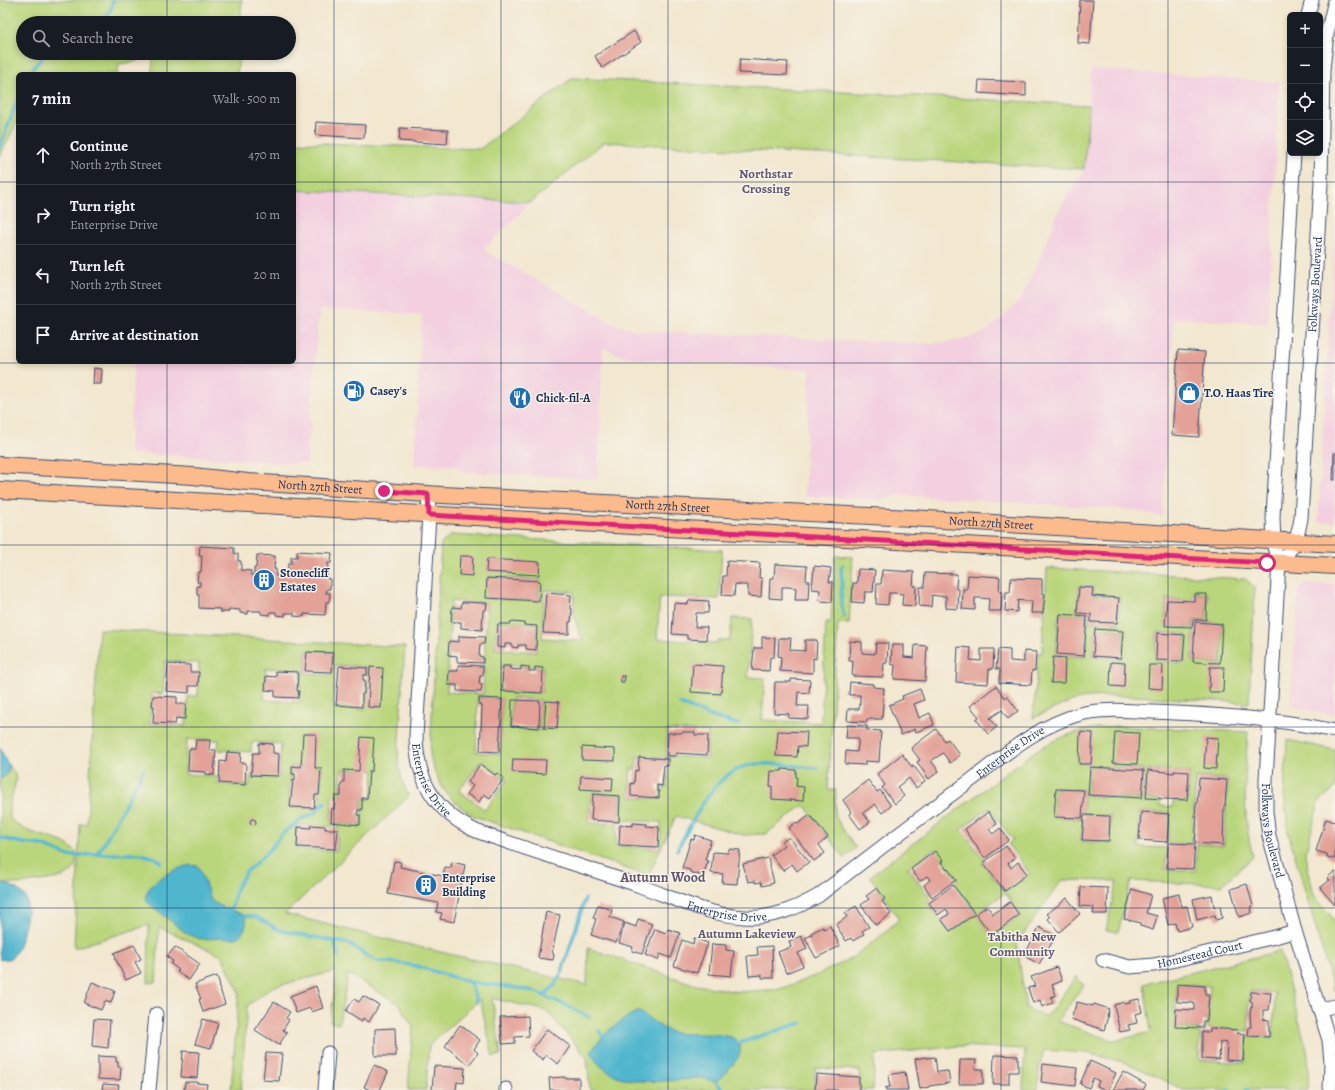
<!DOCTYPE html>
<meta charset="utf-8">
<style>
:root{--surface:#171b24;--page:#20242c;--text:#f1f3f6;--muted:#9ea1a6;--line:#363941}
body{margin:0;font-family:Alegreya,serif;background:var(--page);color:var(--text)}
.controls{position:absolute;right:12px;top:12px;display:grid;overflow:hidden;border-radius:6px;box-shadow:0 2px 6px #0003}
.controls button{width:36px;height:36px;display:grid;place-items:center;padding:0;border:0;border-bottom:1px solid var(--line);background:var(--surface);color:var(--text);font:20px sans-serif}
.stop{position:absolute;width:12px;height:12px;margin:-9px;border:3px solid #db2777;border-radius:50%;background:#fff}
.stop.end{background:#db2777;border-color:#fff;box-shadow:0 1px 4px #0008}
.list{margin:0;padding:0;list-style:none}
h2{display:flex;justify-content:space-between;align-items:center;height:52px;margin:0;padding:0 16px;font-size:17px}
h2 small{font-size:13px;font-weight:400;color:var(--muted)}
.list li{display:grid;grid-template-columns:26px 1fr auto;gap:12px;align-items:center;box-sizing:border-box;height:60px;padding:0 16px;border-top:1px solid var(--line)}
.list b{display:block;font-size:15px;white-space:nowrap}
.list p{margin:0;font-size:13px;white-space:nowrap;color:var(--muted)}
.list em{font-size:13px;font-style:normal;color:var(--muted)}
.icon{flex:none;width:22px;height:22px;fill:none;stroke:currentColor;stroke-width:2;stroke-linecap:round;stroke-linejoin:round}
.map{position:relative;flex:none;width:1335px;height:1090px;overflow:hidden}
.search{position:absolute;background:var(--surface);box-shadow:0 2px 6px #0003;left:16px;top:16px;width:280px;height:44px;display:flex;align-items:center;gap:10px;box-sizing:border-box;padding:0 14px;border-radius:22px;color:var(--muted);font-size:15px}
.panel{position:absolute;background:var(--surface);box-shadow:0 2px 6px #0003;left:16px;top:72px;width:280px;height:292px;border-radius:6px}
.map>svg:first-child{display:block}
</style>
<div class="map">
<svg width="1335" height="1090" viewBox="0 0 1335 1090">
<rect width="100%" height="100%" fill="#f7f3e8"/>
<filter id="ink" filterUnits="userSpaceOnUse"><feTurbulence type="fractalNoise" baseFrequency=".025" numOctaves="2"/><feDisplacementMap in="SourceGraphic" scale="8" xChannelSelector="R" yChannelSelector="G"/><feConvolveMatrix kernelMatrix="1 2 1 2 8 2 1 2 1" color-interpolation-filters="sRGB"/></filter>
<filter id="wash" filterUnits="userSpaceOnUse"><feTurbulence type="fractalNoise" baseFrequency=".012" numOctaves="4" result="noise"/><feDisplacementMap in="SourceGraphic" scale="16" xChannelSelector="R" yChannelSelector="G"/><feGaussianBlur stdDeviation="0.9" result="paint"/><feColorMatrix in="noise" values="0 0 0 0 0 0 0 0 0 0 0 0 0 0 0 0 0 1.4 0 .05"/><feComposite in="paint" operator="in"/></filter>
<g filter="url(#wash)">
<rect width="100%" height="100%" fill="#f2e7cf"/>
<g fill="#f3cfe0">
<path d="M1091,69L1279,82L1268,324L1174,318L1163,517L1135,510L898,495L884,500L804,496L810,370L643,359L630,357L616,354L603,348L598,479L462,472L458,466L414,465L421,325L423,315L321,309L318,320L307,464L129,453L134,362H294V190L531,202L483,250L619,326L633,330L932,344L958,341L981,334L1002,319L1021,298L1035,269L1060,208L1084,169Z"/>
<path d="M1335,212V522H1318Z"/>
<path d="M1307,584L1335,585V715L1290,706L1298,590Z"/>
</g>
<g fill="#bad67c" stroke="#6a826d" fill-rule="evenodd">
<path d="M0,0H242L240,23H23V53H239L237,74H152L153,55L133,62L119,64L118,74H18V119L0,157Z"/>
<path d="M572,78L1089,105L1084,169L604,142L531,202L294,190V142L480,149Z"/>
<path d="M451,535L722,550L719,599L660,597L657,639L717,643L718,640H730L732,618L752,619L748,677L765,678L762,720L821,723L826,622H831L835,556L853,557L849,624L838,623L828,790H836L835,815L842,828L856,848L844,858L804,805L766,834L743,835L676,816L648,876L474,816C448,800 436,784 430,754L441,544ZM487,577L540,580L539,601L486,598ZM544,590L574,592C573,614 574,621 583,641L542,638ZM451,601L487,603L483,694L447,692ZM497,622L538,624L536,652L495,649ZM502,665L543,667L542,693L500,691ZM478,697L502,699L500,754L476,752ZM512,698L541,700L539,730L510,728ZM667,730L708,732L707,758L666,756ZM637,756L669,758L667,787H661V799L629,797L631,769H636ZM481,761L507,780L485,810L459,791ZM591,794L621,795L620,820L661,822L660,849L616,846L617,824L589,823Z"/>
<path d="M1047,568L1246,579L1255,588L1249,703L1133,696H1111L1089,697L1072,701L1033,718L1038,653H1042ZM1079,586L1093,587V595L1120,597L1118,624L1089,622L1090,614L1077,613ZM1193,593L1208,594L1206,621L1193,620L1192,628L1165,626L1166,599L1192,601ZM1059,614L1088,616L1085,657L1056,655ZM1194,621L1223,623L1221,664L1192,662ZM1095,628L1124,631L1122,659L1093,657ZM1157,632L1186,634L1184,663L1155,661Z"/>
<path d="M99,629L405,647L398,754C399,769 401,782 409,796L285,914L427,949L587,985L588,948L696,985L739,992L780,989L817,975L852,958L882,935L899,919L870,876L1035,751C1064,735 1082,728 1115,726L1248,732C1245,775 1242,815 1253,857L1222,885L1131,881L1118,932L1106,930L1117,881L1062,880L1017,943L1026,1008L1046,1017L1077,976L1080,982L1084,985L1057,1021L1114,1041L1151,1032L1144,984L1280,951L1307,1050L1309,1065L1308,1090H1183L1158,1077L1124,1062L1086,1053L1044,1050L1039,1069L1038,1090H1023L1025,1049L959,1046L875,1055L873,1090H859L860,1070L815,1068L814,1090H590L587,1058L547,1011L492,998L501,1055L493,1057L480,999L429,1045L426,1090H408L413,1027L399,1004L348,974L339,1024L330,1022L337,971L272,987L247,1006L241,1090H231L239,991L222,956L159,927L156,982L148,983L149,925L74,948L80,824H87ZM306,651L333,652L332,675L305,673ZM165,661L199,663L198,696H188L186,726L150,724L152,693L163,694ZM335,665L368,667L365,709L333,707ZM266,668L301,670L299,702L264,700ZM187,739L219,740L218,750L251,752L252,742L281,744L279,778L250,776L249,786L217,784V776L185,774ZM291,766L322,768L319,809L289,807ZM1089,766L1144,769L1143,799L1088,796ZM342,769L374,771L372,798H363L361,825L331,823L332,795L340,796ZM1148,769L1189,772L1188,801H1173V807L1160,806V800L1146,799ZM1196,777L1228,779L1224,846L1197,844L1195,871L1165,869L1167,848L1138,847L1140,812L1170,813L1168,843L1192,844ZM1055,788L1085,790L1083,814L1111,816L1110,843L1081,841L1083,819L1054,817ZM989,808L1013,840L1008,844L1030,874L1005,892L982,863L985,861L961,829ZM297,825L338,827L337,851L296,849ZM935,849L958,880L954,883L976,914L950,933L927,902L931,899L908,868ZM1005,893L1021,915L992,936L976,914ZM1177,984L1210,986L1207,1028L1248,1031L1250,991L1275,993L1273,1037L1247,1036L1245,1063L1199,1060L1200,1029L1175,1027Z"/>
<path d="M1287,740L1335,750V788L1319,802L1305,855L1314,895L1335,921V990L1334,991L1288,832L1284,793Z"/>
<path d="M9,766C10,768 14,771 15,773C19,786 4,807 11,819C12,821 16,823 18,825C35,838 61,835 76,852C80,878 59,878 40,881C26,883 13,886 0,882V780L8,773Z"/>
</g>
<g fill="#50b6ce" stroke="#367296">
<path d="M0,748L9,766L8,773L0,780Z"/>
<path d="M190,865L198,866L200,869L211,900L218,905L244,915C249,923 245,932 237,938L200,939L187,934L147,902C140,884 176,868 190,865Z"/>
<path d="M0,882C9,885 24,890 27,901C30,910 20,952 12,957C9,960 4,959 0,960Z"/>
<path d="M636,1012H640C649,1018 662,1029 672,1032C687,1037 739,1028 740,1047C741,1051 740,1056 737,1059C732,1067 723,1075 716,1082L703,1078H698C662,1082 610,1090 591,1053C599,1036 619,1021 636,1012Z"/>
</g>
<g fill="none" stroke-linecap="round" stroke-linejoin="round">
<g stroke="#50b6ce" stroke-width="3.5">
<path d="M99,23C108,18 112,10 113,0"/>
<path d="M30,74L34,67L46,53"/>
<path d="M0,147L18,98"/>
<path d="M843,565L841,568L842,584L841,601L844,617"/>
<path d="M680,704L716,718L738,724"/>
<path d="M0,838L23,843L42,845L69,856L96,854H142L155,858L162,863"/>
<path d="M677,850C695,818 714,768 756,764C776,762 797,767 817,768"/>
<path d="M96,854L102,847L144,769"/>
<path d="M231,910L237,887L246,872L268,852L282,834L302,819L315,813L325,802"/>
<path d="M245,916C259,914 269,927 282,931L350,944L367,956L377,961L399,963L416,966L470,982L517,988L533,991L563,1004L589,1017"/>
<path d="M334,942L338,956"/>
<path d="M470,982L477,1002"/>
<path d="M544,996L555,985L562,972L585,899"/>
<path d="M599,1031L603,1036"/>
<path d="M739,1043L801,1023"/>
<path d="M716,1082L723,1090"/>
<path d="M1229,1090H1230"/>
<path d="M1245,1090H1248"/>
</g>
</g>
<g id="blocks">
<g fill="#e3a197">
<path d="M1080,0H1093L1090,44L1078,43Z"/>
<path d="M634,31L641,42L602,68L595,56Z"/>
<path d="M740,59L788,62L787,75L739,73Z"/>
<path d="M979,80L1026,82V96L978,93Z"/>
<path d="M316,122L365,125L364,138L315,135Z"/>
<path d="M400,128L448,130L447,144L399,141Z"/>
<path d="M1178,350L1205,352L1199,437L1172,435Z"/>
<path d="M94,368L102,369L101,384H93Z"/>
<path d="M1334,452H1335V480H1333Z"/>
<path d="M200,546L234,548V553L238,554V561H241V570L251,571V575H254V568H256L257,555L275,556L274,569H276L275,576H278V573H288V564H291V557H297V551L332,553L331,563H328L327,579H330V589H327L326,593H330L329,602H326L325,615L304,614V617L294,616V613H285V616L276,615V612H270V615L261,614V611H248V614L240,613V610L229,609V612H220V609L199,608V595H197V586H200V582H197L198,572H201L202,556H199Z"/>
<path d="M460,556H473L472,576L459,575Z"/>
<path d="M487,559L540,562L539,575L486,572Z"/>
<path d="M727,561L760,563L759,578H762L761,597L748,596V585H741L735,584L734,596L722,595L723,576H726Z"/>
<path d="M775,564L807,566L806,581H809L808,600H795L796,588L788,587H782V599L769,598L770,578H774Z"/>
<path d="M814,566L831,568L829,582H833L832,602L819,601L820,590L812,589Z"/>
<path d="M858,569L875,570L873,592H865L864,603L852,602L853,583H857Z"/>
<path d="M882,570L914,572L913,586H916L915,606L902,605L903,594L895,593H889L888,605L876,604L877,584H881Z"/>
<path d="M925,573L957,574L956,589H959L958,609L946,608V596H938L932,595L931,607L919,606L920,587H924Z"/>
<path d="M968,575L1000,577L999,591H1002L1001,611H988L989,599L981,598H975V610L962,609L963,589H967Z"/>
<path d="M487,578L540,581L539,601L486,598Z"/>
<path d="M1011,578L1042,579V594H1045L1043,613H1031L1032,601H1024L1018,600L1017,612L1005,611L1006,592H1010Z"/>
<path d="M1079,587L1093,588L1092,596L1119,598L1117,623L1091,622V614L1077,613Z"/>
<path d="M546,593L571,595L570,608L572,609L571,622H569V634L543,633Z"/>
<path d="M1194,594H1207L1206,620H1193L1192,627L1165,626L1167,600L1194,601Z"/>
<path d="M689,600L709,601L708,613H696L695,627H707L706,640L687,639V635L672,634L674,603L688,604Z"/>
<path d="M462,602L487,603L486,610H483L482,630L461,628V622H451L452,607L461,608Z"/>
<path d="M1060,614L1087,616L1084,656L1057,654Z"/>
<path d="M511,622L524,623V625L537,626L536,650L526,649V645H518V648L512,647V644H505V648L497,647L498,624H511Z"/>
<path d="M1195,622L1222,624L1220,663L1193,662Z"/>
<path d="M1095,629L1123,631L1121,658L1093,656Z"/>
<path d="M1157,633L1185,635L1183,661L1156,660Z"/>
<path d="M459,636L485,637L484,644H480L479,656L483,657V663L457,662V656L448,655L449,641L459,642Z"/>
<path d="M762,637L775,638L774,657H770L769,671L752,670L754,648H762Z"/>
<path d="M779,638H791L790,650L805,651V640H817L816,659L813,658V673L780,671L781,657L778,656Z"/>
<path d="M850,641L862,642V653L875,654L876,643H888L887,663H884L883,677L852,676L853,661H849Z"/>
<path d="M892,645H904V657L914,658L915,645L927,646L925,681L894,679L895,665L891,664Z"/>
<path d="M958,647L971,648L970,660L981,661V649H994L993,669H989L988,684L956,682Z"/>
<path d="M998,649L1010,650V661L1024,662V651L1036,652L1035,671L1032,670L1031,685L999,683L1000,669H996Z"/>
<path d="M307,652L333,653L332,672L305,671Z"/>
<path d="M1053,657L1065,658L1064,683H1051Z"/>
<path d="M1111,662L1125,663L1124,687L1110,686Z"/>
<path d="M168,664L190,665V672H199L198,686H189V693L166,691Z"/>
<path d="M693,664L723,666L721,694L691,692Z"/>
<path d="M458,665L483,666V676H480L479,684H482L481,692L457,691V685H448L449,671H458Z"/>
<path d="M1149,665H1163L1162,689L1148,688Z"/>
<path d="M339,666L367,668V675H363V680H365L364,694H362V707L336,705Z"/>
<path d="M503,666H510V669L521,670V666L529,667V671H535V667L543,668L542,693L502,691Z"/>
<path d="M370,667L383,668L381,708L368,707Z"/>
<path d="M1210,667H1224L1223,692H1209Z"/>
<path d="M276,671L298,672L297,691H299L298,698L275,697V691L265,690L266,676L276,677Z"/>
<path d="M621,676H625L624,682H621Z"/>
<path d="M791,679L810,680L809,693L798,692L797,706H809L808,719L788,718L789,714L774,713L775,682H791Z"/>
<path d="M850,682L873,684V687L884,688L882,719H867V722L847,721L848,709H859L860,702V695H849Z"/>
<path d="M996,686L1005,698L1007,696L1018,711L1008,719L1002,710L990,718L997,727L988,734L976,719L979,717L970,706Z"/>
<path d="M920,689L924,700L914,704L919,718L930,713L934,725L916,732L915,729L901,735L889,705L903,699L902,696Z"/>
<path d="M153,696L177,697V704H186L185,719L176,718L175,724L153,723L154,706H152Z"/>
<path d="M479,698L502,699L499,752L480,751L482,706L479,705Z"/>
<path d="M512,700L540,701L539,728L511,726Z"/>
<path d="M546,701L559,702L557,729L544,728Z"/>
<path d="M847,725L867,726V730L881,731L879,762L865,761V765L845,764L846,751L857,752L858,745V738H846Z"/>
<path d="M936,729L945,741L948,739L960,755L950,763L943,753L931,761L939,771L929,779L917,762L920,760L911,748Z"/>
<path d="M778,731L807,732L806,747L798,746L797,757L776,756Z"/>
<path d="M682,732H695V735H708L707,755L676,753V756H667L668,733H681Z"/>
<path d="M1080,732L1093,733L1091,764H1079Z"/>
<path d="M1115,732L1139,733L1137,764L1113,763Z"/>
<path d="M303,734H316L315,768H321L319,795H315L314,808L290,807L293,780L295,781V774H292V766L301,767Z"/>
<path d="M361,737L374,738L372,771H369L367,798H362V810H358L357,815H360V825L331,822L332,808L334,809L335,796H341V783H344V770L359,771Z"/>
<path d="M1206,737L1218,738L1216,769L1204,768Z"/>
<path d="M196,740H210L209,750H216L214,775L206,774V772L188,771L189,749H195Z"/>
<path d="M259,743L273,744V753L279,754L278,776L251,775L253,753H259Z"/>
<path d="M582,747L615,749V761L582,760Z"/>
<path d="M227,752L241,753L240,763H246L245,785L219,783L220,761L226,762Z"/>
<path d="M902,754L912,767L913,765L925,781L916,788L909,778L897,787L904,796L895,804L882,788L885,785L877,774Z"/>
<path d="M639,757L668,759V766L664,765L662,786L657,785V791H659V798L631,796V783L634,784L635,770L638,771Z"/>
<path d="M513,759L546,760L545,774L512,772Z"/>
<path d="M480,764L495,775L497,773L504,778L490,798L484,794L479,802L467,794L473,786L468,782Z"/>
<path d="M1090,767L1144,770L1142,798L1088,795Z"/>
<path d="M782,769L796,770V777H797L796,786L804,787L803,801L772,799V786H770L771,771H782Z"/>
<path d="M1148,770L1174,773V771L1189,772L1187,800L1146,798Z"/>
<path d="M581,776L613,778L612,791L580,789Z"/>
<path d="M1199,778L1227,780L1225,806L1224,805L1223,845L1195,843L1197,817H1195L1196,804H1197Z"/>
<path d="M868,780L877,792L880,790L891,806L882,813L875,804L863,813L870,822L860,829L849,814L851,812L843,800Z"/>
<path d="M1056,789L1084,790L1082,818L1054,817Z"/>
<path d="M593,794L620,796L619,822L591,820Z"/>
<path d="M988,812L997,824L989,829L991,832L993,834L1000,828L1009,840L985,858L977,848L978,847L967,834H968L965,829Z"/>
<path d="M1141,812L1169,814L1167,842L1139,840Z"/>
<path d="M810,815L828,837L819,845L825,853L814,861L789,828L796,822L798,824Z"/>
<path d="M1084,815L1110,816L1109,841L1082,840Z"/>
<path d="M1326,819L1335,822V859L1327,857V854L1316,851Z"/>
<circle cx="253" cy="822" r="3"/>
<path d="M633,823L647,824L646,826L659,827L658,847L619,845L620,825L633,826Z"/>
<path d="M311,825L325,826V829H338L336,849L297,847L298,827L311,828Z"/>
<path d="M695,835L711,840L705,860L708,861L703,876L690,872V870L682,868L691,839L694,840Z"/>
<path d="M789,837L809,862L797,871L792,864L783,871L771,855L784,845L782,842Z"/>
<path d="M1168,843L1195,844L1193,869L1167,868Z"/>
<path d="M1006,846L1015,858L1008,863L1011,868L1018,862L1027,874L1005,891L983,863Z"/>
<path d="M729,849L740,850L737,884L722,883L723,874L711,873L713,852L728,853Z"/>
<path d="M935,851L943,861L941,862L947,870L948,869L956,880L932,897L924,885L930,880L927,876L920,881L911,869Z"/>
<path d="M768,858L774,883L762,886L761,882L755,883V881L748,882L743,864Z"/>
<path d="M394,861L401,862L400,867L443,876L445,867L451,868L452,862L465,865L454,922L440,919L442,913L436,912L438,903L388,894Z"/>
<path d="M1335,871V905L1320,888L1330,880L1327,878Z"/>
<path d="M1247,884L1253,906L1251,907L1252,913L1239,917L1231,889Z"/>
<path d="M953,885L975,914L950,931L941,919L949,914L946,909L938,915L929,903Z"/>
<path d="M1081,887L1108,888L1107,914H1093L1094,907L1080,906Z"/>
<path d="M877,888L885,899L882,901L891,914L876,925L861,905L869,899L866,896Z"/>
<path d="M1132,889L1151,895L1146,913L1157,916L1153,930L1140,926L1141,923L1124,919Z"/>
<path d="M1179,894L1182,907L1187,906L1192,927L1177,931L1175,923L1168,925L1162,898Z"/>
<path d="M1212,895L1214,907L1220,906L1222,918L1216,920L1215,915L1197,920L1193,899Z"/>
<path d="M1067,898L1080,914L1059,932L1048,919L1050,917L1047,914Z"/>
<path d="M1010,902L1019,915L992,935L976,914L987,906L993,914Z"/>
<path d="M598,905L612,910L610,917L624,922L616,943L591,935L596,919L593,918Z"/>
<path d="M856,906L869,927L862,931L864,934L853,941L851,938L846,941L836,925L847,917L845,913Z"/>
<path d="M546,912L560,915L552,953L554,954L553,960L538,958Z"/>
<path d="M638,919L652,924L642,954L632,951L633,947L619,943L625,923L636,927Z"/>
<path d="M830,926L840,946L816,958L805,938L812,935L811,933L823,927L824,929Z"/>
<path d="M1039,927L1056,936L1039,964L1024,956Z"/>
<path d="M655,929L666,933L668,929L680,933L671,958L660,954L658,960L645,955Z"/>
<path d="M801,936L807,949L798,953L803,966L786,973L778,952L791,947L789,941Z"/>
<path d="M694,938L708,943L697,973L674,966L682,940L693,944Z"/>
<path d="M712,944L726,945V950L734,951L731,976L709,974Z"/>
<path d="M134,945L141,959L135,962L141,973L126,980L115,958L116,957L114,953Z"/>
<path d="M772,946L773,978H762V975L749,976L747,956L758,955L757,947Z"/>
<path d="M175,947L200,964L189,980L177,972L179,970L171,964L173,961L167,957Z"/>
<path d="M1057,967L1062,981L1052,985L1056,995L1051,997L1053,1003L1042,1007L1040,1000L1033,1003L1028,988L1035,986L1031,977Z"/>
<path d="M217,976L220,985L219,986L225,1004L203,1012L199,999H201L195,984Z"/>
<path d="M92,982L115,991L111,1003L105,1001L101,1010L84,1003Z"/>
<path d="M1177,984L1205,986V994H1209L1207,1021H1203V1028L1175,1027L1176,1009L1194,1010V1003L1177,1002Z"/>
<path d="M316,986L323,1008L312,1012L310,1008L296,1013L290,996Z"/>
<path d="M1251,992L1271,993L1269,1010H1263V1019L1269,1020V1037L1248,1036L1249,1027H1251L1250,1014L1251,1007L1252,1008V1001H1250Z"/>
<path d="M363,996L379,1005L369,1022L363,1018L362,1021L346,1011L354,999L359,1002Z"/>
<path d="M1139,999L1142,1012L1135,1014L1137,1023L1128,1025L1130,1030L1120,1032L1114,1005L1124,1002V1004L1130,1003L1129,1001Z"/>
<path d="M274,1002L290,1012L286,1018L289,1020L283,1030L287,1032L279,1045L255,1030Z"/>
<path d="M1077,1002L1093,1006L1094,1004L1109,1009L1107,1016H1108L1104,1030L1071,1019Z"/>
<path d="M528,1016L529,1036L515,1037V1043L502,1044L500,1017Z"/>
<path d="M94,1019L110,1020L108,1048L92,1046Z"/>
<path d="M203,1019L218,1023L211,1048L195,1044Z"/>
<path d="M460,1025L480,1040L474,1049L478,1053L469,1065L445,1046Z"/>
<path d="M395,1028L396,1056H375V1029Z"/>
<path d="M1210,1028L1238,1030L1237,1033L1245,1034L1243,1061L1226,1060L1227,1043L1220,1042L1219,1060L1202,1059V1032H1210Z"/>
<path d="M547,1029L570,1046L558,1064L546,1055L543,1060L531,1051Z"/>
<path d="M183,1051L199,1052L197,1078L181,1077Z"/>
<path d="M266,1053L282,1054L279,1081L263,1080Z"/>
<path d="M994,1055L1018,1056V1072H1009V1084H993Z"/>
<path d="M98,1056L116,1057V1062H118V1067H121L120,1080L98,1079Z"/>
<path d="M926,1057V1058L935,1057L937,1072L948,1071L950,1083L929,1086V1087L920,1089L915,1059Z"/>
<path d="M960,1060H976L975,1069H983V1084H959Z"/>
<path d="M1090,1061L1116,1073L1108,1090H1105L1097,1086L1099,1081L1093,1078L1089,1088L1080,1084Z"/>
<path d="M1043,1064L1077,1068L1075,1086L1041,1082Z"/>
<path d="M374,1065L388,1072L380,1090H370L364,1087Z"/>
<path d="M434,1066L465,1068L464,1083L457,1082L456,1090H432Z"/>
<path d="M905,1072L908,1090H886L885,1088L890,1087L888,1075Z"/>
<path d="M1123,1072L1146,1085L1143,1090H1113Z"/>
<path d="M816,1074L859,1077V1090H815Z"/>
<path d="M564,1077V1078H579V1090H550L549,1078Z"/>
<path d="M185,1082H197V1083L207,1084L206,1090H184Z"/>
<path d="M103,1084L119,1085L118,1090H102Z"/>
</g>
</g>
</g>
<g filter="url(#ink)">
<use href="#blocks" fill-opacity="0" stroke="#3b4b6f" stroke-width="1"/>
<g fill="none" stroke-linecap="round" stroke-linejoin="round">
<g stroke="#3b4b6f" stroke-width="15">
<g id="minor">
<path d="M1308,15L1312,0"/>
<path id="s1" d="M1294,153L1273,517L1274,547L1279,563L1266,779V812L1269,836L1275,857L1295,931L1329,1040L1331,1062L1330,1090"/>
<path id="s2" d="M428,494L429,515L416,736C417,781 434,811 476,831C530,851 586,867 640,886C674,898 707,915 744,917C771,919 795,909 818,896C869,857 919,818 970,781C1006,754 1035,727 1080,714C1103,708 1129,711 1152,712C1213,714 1275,718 1335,731"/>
<path id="s3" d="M1279,563C1293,549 1298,538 1301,518L1321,183L1323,69L1327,34L1335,0"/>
<path id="s4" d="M1103,960L1130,967L1154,965L1275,937L1295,931"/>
<path d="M1319,1009L1335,1006"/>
<path d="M149,1090L156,1014"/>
<path d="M325,1090L328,1053"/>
<path d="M506,1090V1089"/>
</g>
</g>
<g stroke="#3b4b6f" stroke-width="18">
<g id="major">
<path id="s5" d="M0,465L193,476L248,482L442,495L911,518L1335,544"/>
<path d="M0,490L1335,566"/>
</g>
</g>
<use href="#minor" stroke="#fff" stroke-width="13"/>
<use href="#major" stroke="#fbbb8d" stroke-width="16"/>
</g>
</g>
<g fill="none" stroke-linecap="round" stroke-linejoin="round" filter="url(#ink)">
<path stroke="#db2777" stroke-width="5" d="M384,491L428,494L429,515L1267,563"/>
</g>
<path fill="none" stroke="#1b2f5e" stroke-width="1" stroke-opacity="0.55" d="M167,0V23M334,0V1090M501,0V1090M668,0V1090M834,0V1090M1001,0V1090M1168,0V1090M167,53V74M0,182H18M294,182H1335M167,362V1090M0,363H1335M0,545H1335M0,727H1335M0,908H1335"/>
<defs>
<g id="fuel-disc" transform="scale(1.15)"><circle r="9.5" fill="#1f6fb2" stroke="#f7f3e8"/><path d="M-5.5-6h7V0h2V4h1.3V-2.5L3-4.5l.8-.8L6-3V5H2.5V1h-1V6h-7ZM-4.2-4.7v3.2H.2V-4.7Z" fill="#fff"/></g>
<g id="shop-disc" transform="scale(1.15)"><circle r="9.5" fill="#1f6fb2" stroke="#f7f3e8"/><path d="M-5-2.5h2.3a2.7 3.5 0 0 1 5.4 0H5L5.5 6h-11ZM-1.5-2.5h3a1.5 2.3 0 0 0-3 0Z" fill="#fff"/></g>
<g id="restaurant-disc" transform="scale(1.15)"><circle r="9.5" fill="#1f6fb2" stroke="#f7f3e8"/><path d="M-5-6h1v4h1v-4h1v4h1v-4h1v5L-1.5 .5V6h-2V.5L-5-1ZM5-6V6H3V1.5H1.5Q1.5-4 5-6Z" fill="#fff"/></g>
<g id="building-disc" transform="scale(1.15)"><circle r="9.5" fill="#1f6fb2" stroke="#f7f3e8"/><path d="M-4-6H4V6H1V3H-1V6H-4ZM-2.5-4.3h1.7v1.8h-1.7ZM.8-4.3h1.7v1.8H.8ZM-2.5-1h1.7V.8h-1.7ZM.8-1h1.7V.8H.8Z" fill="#fff"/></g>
</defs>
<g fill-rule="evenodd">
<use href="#fuel-disc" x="354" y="391"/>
<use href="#shop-disc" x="1189" y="393"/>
<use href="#restaurant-disc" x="520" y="398"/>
<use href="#building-disc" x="264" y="580"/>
<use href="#building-disc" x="426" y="885"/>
</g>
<g text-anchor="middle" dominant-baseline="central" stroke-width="3" stroke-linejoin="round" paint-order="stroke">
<g font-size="12" fill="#1b2f5e" stroke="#f7f3e8">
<text stroke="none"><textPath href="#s3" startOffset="285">Folkways Boulevard</textPath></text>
<text stroke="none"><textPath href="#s5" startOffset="321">North 27th Street</textPath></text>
<text stroke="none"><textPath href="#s5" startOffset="669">North 27th Street</textPath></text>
<text stroke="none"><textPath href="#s5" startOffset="993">North 27th Street</textPath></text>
<text stroke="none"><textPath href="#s2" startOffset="962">Enterprise Drive</textPath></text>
<text stroke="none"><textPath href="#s2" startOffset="290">Enterprise Drive</textPath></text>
<text stroke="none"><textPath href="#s1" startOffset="680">Folkways Boulevard</textPath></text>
<text stroke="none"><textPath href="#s2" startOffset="626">Enterprise Drive</textPath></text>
<text stroke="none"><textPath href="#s4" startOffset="99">Homestead Court</textPath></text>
</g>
<g font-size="12" font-weight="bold" fill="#1b2f5e" stroke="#f7f3e8" text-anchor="start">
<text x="370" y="391">Casey's</text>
<text x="1204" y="393">T.O. Haas Tire</text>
<text x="536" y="398">Chick-fil-A</text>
<text x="280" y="573">Stonecliff<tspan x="280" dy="14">Estates</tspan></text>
<text x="442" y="878">Enterprise<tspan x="442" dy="14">Building</tspan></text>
</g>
<g font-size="13" font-weight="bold" fill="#615772" stroke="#f7f3e8">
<text x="766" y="173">Northstar<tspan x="766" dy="15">Crossing</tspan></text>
<text x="747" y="933">Autumn Lakeview</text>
<text x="1022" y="936">Tabitha New<tspan x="1022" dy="15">Community</tspan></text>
</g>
<g font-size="14" font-weight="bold" fill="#615772" stroke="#f7f3e8">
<text x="663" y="877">Autumn Wood</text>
</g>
</g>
</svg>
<div class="controls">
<button>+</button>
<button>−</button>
<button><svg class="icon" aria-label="locate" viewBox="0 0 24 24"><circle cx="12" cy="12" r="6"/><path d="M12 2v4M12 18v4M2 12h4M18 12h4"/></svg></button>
<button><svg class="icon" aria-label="layers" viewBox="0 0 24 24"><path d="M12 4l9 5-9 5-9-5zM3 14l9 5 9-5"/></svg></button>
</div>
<div class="stop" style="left:1267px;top:563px"></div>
<div class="stop end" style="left:384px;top:491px"></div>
<div class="search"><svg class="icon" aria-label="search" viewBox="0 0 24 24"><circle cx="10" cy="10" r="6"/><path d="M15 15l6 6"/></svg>Search here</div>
<section class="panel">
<h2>7 min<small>Walk · 500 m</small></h2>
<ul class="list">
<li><svg class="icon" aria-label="ahead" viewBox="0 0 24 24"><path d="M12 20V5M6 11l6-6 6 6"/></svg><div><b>Continue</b><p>North 27th Street</p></div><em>470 m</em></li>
<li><svg class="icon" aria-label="right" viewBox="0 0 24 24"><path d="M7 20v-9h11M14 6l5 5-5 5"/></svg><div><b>Turn right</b><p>Enterprise Drive</p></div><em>10 m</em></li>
<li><svg class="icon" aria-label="left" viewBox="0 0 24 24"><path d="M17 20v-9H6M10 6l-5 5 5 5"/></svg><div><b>Turn left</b><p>North 27th Street</p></div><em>20 m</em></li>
<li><svg class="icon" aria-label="arrive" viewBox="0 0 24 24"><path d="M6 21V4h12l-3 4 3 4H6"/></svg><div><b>Arrive at destination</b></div></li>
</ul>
</section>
</div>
